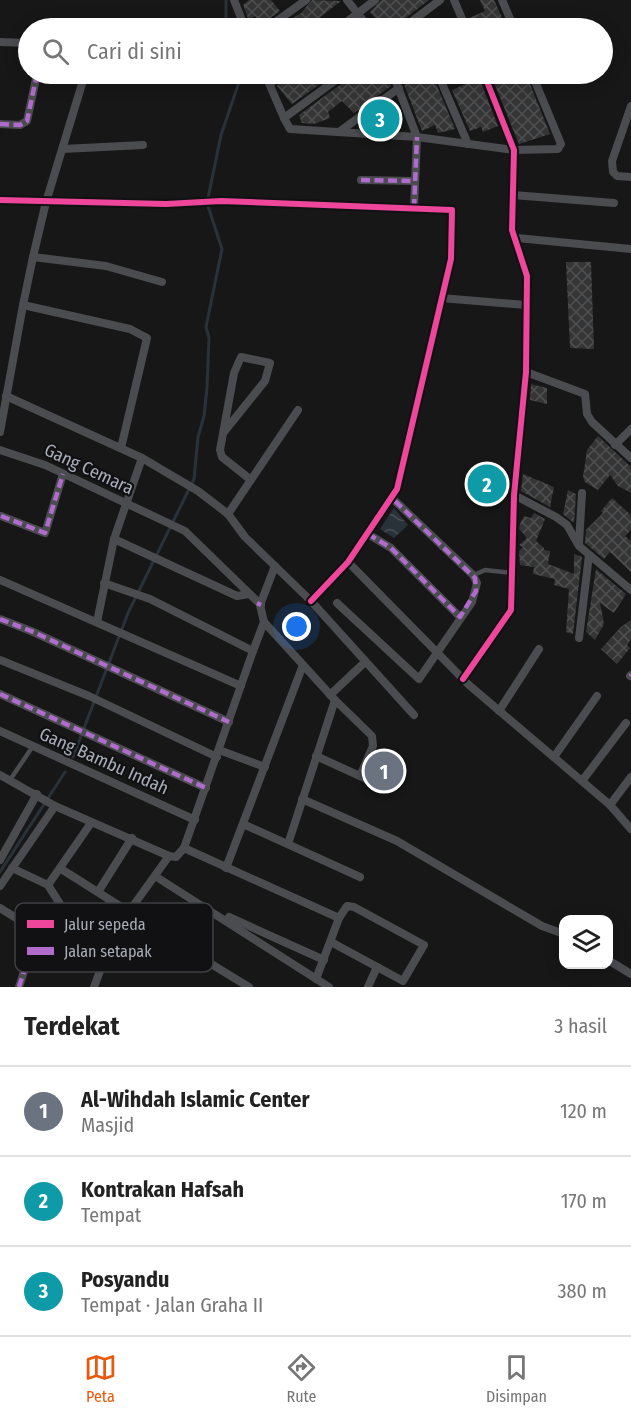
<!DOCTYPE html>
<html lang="id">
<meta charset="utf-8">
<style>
:root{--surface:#fff;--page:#f6f6f6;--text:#222;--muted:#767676;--line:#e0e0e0;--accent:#ea580c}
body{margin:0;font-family:"Fira Sans Condensed",sans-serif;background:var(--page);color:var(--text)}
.controls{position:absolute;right:18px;bottom:18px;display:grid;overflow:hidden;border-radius:12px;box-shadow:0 3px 15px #0003}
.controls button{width:54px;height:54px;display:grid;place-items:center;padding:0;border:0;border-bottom:2px solid var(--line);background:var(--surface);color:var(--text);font:30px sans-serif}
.you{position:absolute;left:297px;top:627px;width:21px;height:21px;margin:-15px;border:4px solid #fff;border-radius:50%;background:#1a73e8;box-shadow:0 0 0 9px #1a73e833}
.badge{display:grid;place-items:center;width:39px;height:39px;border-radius:50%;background:var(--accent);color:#fff;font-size:20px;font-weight:700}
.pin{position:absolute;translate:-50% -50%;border:3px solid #fff;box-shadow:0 2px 6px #0006}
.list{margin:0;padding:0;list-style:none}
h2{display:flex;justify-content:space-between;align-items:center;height:78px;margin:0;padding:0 24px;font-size:26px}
h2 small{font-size:20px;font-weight:400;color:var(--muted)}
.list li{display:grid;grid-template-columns:39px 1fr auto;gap:18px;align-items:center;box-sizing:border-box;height:90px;padding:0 24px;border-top:2px solid var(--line)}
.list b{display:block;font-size:22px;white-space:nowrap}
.list p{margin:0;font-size:20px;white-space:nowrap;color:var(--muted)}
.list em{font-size:20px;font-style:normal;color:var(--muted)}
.icon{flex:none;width:33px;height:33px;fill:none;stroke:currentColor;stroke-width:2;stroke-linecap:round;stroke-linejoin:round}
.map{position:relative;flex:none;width:631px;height:987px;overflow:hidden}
.search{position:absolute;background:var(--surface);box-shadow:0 3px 15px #0003;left:18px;right:18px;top:18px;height:66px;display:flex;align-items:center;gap:15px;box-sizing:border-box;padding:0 21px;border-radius:33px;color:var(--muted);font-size:22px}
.sheet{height:348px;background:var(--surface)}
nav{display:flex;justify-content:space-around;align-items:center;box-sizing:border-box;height:84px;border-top:2px solid var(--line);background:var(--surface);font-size:16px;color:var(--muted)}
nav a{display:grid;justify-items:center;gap:3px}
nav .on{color:var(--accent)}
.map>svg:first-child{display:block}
</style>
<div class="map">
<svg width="631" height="987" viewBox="0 0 631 987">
<defs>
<pattern id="water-waves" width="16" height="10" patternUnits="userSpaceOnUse" patternTransform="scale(1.5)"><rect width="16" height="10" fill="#2a3239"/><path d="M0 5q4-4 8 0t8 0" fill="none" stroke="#464d54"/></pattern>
<pattern id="building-cross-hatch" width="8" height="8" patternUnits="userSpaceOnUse" patternTransform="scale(1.5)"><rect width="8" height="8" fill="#353536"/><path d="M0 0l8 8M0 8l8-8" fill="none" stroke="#4f5051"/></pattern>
</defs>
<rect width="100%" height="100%" fill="#171717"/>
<path fill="url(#water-waves)" d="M394,508L408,525L394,538L380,529Z"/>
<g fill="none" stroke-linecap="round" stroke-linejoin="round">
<g stroke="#2a3239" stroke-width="3">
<path d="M226,28V0"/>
<path d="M73,757L128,613L194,479L198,437L204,416L207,388L209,338L206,327L222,249L207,203L221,135L239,82L234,74"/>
<path d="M0,872L65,772"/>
</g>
</g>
<g fill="url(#building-cross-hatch)">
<path d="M249,0H271L280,11L262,24L255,16L249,21L243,5Z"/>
<path d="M312,0L341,1L306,28H282L281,26L301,13Z"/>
<path d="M381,0H429L399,23L397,28H384L370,12Z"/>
<path d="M480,0H494L504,22L490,28H472L469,18L485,11Z"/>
<path d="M288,74H334L292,104L277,86Z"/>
<path d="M350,74H387L391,86L354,113L342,101L328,112L330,118L314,124L302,123L299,115L348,79Z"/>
<path d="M400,74H432L455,129L438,133L435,125L422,131Z"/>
<path d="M509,74H526L550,134L519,144L493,80Z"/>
<path d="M479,78L498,126L483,132L481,127L470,131L452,90Z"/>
<path d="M389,103L396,121L379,128H369L366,120Z"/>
<path d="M566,262H591L594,349L570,348Z"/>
<path d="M531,384L547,388V404L530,400Z"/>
<path d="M598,436L631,467V493L618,486L610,475L598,490L585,482L583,477L587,450Z"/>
<path d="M466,473L507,478L508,494L466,490Z"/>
<path d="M523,474L554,487L550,507L521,491Z"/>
<path d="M568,490L576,494L574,523L563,514Z"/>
<path d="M612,498L631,515V530L625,536L631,541V572L610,552L604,559L585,543L586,530L603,513L601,511Z"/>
<path d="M534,513L545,519L536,541L544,548V550L550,551L548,564L574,574V554L582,557L573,634L566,632L569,589L554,585L555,579L533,574L534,567L520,565L519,551L523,547L519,545L527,538L519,529L520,524L524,516L531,518Z"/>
<path d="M596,569L626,594L614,613L600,603L604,624L595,640L586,632Z"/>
<path d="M631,620V639L627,645L630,648L617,664L601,649L621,627Z"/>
</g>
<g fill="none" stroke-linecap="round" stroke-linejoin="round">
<g stroke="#4b4c50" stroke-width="4.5">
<path d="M474,575L485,570L512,573"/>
<path d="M10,780L33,746"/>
</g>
<g stroke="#4b4c50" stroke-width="8">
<path d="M234,0L245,28"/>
<path d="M347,0L369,28"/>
<path d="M454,0L466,28"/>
<path d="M502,0L514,28"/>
<path d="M267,28L306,0"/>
<path d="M339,28L375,0"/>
<path d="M403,28L440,0"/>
<path d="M0,42L28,43"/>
<path d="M85,74L46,202L33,257L106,266L162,282"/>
<path d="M265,74L284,118"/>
<path d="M344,74L284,118L290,129L417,137L514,150L558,149L561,144L532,74"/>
<path d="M393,74L417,137L414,208"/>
<path d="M438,74L468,144"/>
<path d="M270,84L282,74"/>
<path d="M631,106L612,161L613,172L617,176L631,177"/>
<path d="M0,124L20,125L27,121L37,74"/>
<path d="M339,132L399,88"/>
<path d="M63,149L143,145"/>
<path d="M361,180L415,181"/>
<path d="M513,195L614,203"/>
<path d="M0,200L166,204L221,201L452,210L451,259L397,489L348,562L311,601"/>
<path d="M517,238L631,249"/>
<path d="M33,257L23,305L130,329L147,338L121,448"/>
<path d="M441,298L526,305"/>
<path d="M526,372L585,394L587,414L592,422L631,458"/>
<path d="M6,396L142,458L198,491L228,514L245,537L311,601L414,715"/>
<path d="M0,432L23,305"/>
<path d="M224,432L265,381L270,363L241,357L234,373L220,450L222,457L251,480"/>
<path d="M615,445L631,429"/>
<path d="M0,450L45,465L185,531L261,605"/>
<path d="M514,495L556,517L567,525L579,546L631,590"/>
<path d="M228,514L298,410"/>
<path d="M1,516L45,533L63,474"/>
<path d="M368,534L391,548L460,617"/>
<path d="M114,539L237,596L249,594"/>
<path d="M579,543L582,493"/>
<path d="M348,562L469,685L610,805L631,829"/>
<path d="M275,566L260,605L264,622L335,700L372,736L373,746L360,776"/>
<path d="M0,580L241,686"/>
<path d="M337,603L419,679L472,602L477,583L473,575L393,499"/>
<path d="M0,619L31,631L229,722"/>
<path d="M97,622L114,539L142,458"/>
<path d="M579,638L589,555"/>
<path d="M253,651L264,622"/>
<path d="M0,660L89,696L217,757"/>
<path d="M630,676L631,675"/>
<path d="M463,679L511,610L514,495L526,372L527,276L512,230L514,150L484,74"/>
<path d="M0,694L206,788"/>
<path d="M330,695L365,662"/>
<path d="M499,711L539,649"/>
<path d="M0,731L195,820"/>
<path d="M219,750L265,767"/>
<path d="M316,756L384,787"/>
<path d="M554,757L597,696"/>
<path d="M0,775L55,806L169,856L176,857L184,848L253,651L150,599L104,583"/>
<path d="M582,781L626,723"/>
<path d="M302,799L397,841L542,926L564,934"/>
<path d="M610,805L631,777"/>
<path d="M243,824L360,877"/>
<path d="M288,844L335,700"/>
<path d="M184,848L339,918"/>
<path d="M0,860L37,794"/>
<path d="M12,868L48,885L91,823"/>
<path d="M226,868L303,665"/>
<path d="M61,869C124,908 185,949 249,987"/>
<path d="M155,876L329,987"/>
<path d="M0,886L55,806"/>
<path d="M98,892L132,838"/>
<path d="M0,908L37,931L47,932L57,916L60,904L48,885"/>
<path d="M229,917L324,960"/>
<path d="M608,960L631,974"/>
<path d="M316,979L339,918L347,906L354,907L424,945L403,981L331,942"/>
<path d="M19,987L37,931"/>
<path d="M94,987L115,931L169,856"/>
<path d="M368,987L377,967"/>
</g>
<g stroke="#b06ccc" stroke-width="4.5" stroke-dasharray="9 4.5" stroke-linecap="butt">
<path d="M0,124L20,125L27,121L37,74"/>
<path d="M361,180L415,181"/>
<path d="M414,208L417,137"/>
<path d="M1,516L45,533L63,474"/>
<path d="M368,534L391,548L460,617L476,591L475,578L393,499"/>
<path d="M257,603L261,605"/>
<path d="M0,619L31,631L229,722"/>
<path d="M630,676L631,675"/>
<path d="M0,694L206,788"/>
<path d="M19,987L37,931"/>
</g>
<g stroke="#111113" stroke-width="10">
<g id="cycleway">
<path d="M0,200L166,204L221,201L452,210L451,259L397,489L348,562L311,601"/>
<path d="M463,679L511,610L514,495L526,372L527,276L512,230L514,150L484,74"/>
</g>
</g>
<use href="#cycleway" stroke="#ed469a" stroke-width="6"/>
</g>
<g text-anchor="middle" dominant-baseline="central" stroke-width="4.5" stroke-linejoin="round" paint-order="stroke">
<g font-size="18" fill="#a8adb8" stroke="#111113">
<text transform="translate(89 469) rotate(25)">Gang Cemara</text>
<text transform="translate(104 761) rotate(24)">Gang Bambu Indah</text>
</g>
</g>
<rect x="15" y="903" width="198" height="69" rx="9" fill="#111113" stroke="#3e4045" stroke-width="1.5"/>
<rect x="27" y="920" width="27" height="8" fill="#ed469a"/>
<rect x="27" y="947" width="27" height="8" fill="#b06ccc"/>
<g font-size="16" fill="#a8adb8">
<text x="64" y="930">Jalur sepeda</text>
<text x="64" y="957">Jalan setapak</text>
</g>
</svg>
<div class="controls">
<button><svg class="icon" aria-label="layers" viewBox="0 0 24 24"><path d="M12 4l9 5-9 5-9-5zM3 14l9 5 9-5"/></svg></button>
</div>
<div class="you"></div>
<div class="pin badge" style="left:384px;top:771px;background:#6b7280">1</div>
<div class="pin badge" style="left:487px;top:484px;background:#0f9aa8">2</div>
<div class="pin badge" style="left:380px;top:119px;background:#0f9aa8">3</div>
<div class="search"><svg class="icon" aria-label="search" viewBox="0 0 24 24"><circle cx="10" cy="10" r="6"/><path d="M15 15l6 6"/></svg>Cari di sini</div>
</div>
<section class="sheet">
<h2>Terdekat<small>3 hasil</small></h2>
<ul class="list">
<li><span class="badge" style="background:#6b7280">1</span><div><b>Al-Wihdah Islamic Center</b><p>Masjid</p></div><em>120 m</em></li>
<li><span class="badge" style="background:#0f9aa8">2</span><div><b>Kontrakan Hafsah</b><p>Tempat</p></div><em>170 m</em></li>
<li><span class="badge" style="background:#0f9aa8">3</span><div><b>Posyandu</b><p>Tempat · Jalan Graha II</p></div><em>380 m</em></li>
</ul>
</section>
<nav>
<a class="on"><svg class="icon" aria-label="map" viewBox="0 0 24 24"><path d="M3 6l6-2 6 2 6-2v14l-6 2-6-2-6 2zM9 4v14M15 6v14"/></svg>Peta</a>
<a><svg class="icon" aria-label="directions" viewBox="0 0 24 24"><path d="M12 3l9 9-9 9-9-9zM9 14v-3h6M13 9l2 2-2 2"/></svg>Rute</a>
<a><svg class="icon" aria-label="saved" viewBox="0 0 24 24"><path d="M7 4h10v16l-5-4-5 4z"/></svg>Disimpan</a>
</nav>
